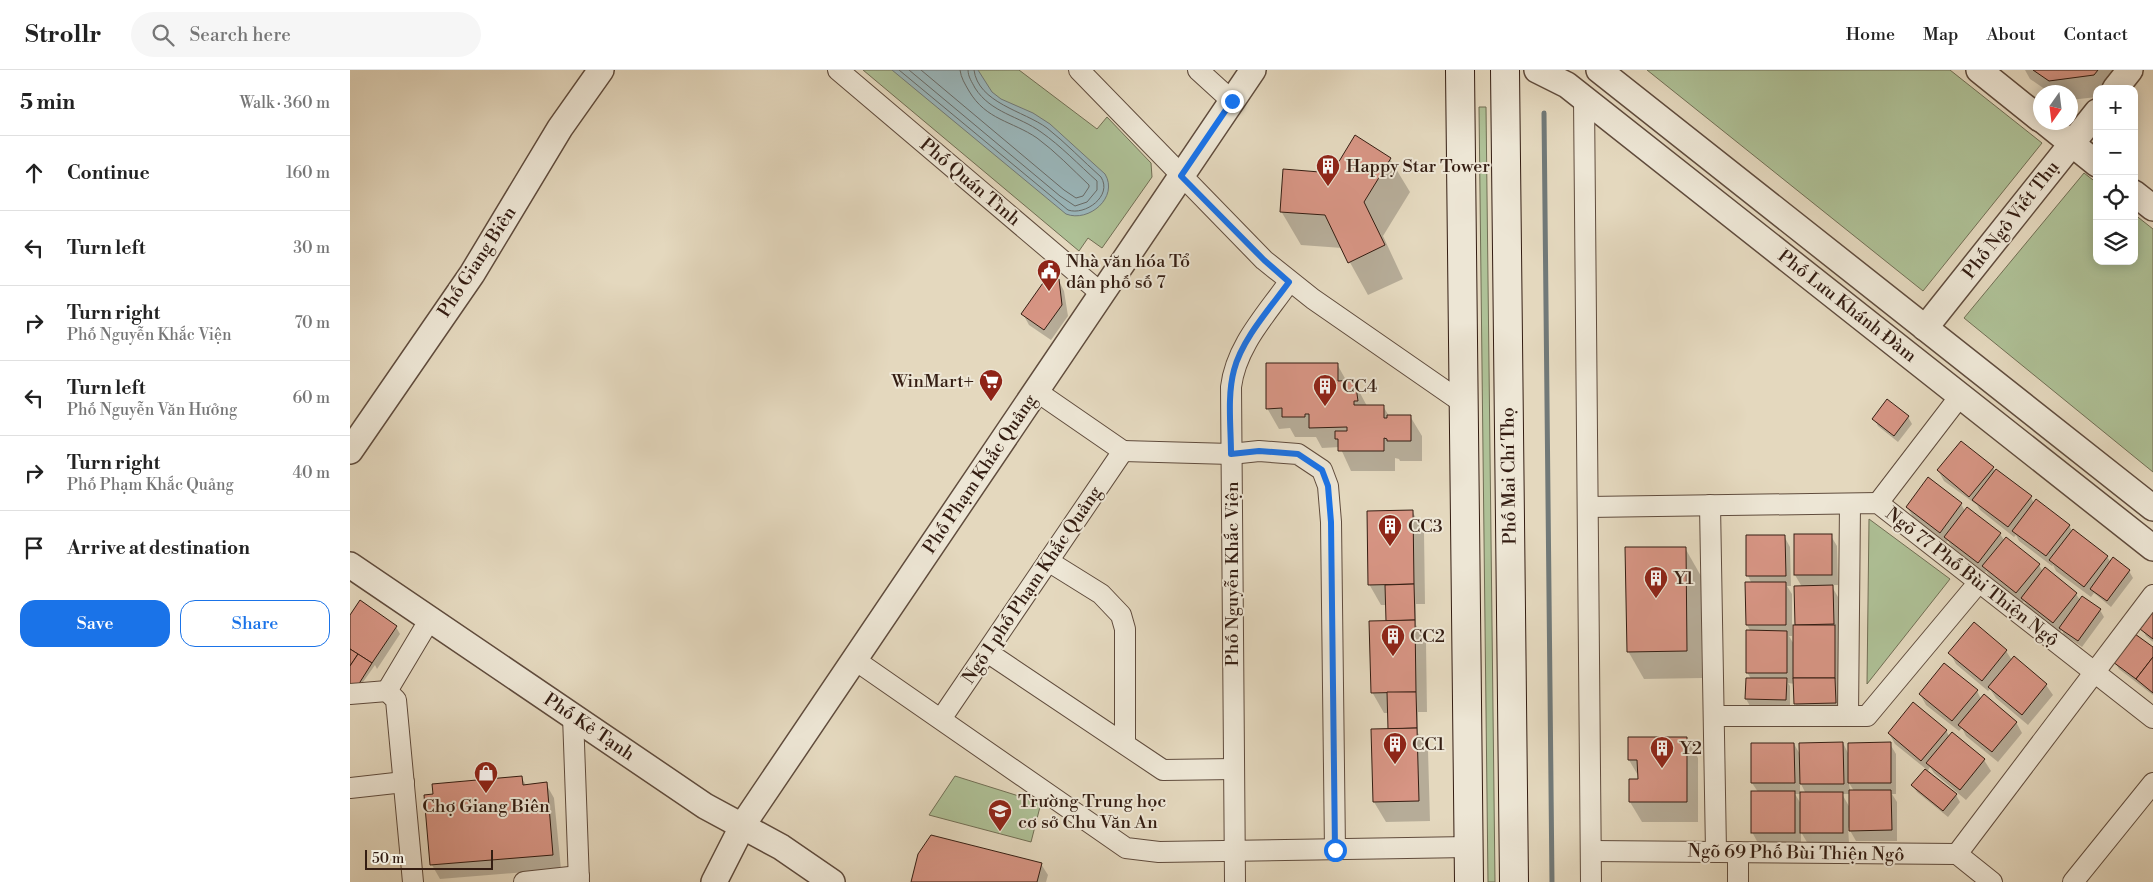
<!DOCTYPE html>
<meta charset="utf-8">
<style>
:root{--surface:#fff;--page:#f6f6f6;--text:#222;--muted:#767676;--line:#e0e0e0;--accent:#1a73e8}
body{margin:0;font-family:"Libre Bodoni",serif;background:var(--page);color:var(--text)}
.controls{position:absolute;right:15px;top:15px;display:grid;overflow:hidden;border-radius:10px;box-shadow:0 2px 12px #0003}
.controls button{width:45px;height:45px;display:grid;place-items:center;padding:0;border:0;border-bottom:1px solid var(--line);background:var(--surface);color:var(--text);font:25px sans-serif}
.compass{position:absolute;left:1683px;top:15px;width:45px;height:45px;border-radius:50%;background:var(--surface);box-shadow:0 2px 12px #0003;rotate:194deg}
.scale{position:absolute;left:15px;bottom:12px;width:128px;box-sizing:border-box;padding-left:5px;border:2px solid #341d12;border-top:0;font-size:14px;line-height:18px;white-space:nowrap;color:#341d12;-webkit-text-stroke:4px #ede6d5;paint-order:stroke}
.stop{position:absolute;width:15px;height:15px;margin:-11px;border:4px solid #1a73e8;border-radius:50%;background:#fff}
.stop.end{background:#1a73e8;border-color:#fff;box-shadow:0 1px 5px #0008}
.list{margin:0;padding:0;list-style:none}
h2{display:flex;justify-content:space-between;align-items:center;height:65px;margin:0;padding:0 20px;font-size:21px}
h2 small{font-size:16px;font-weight:400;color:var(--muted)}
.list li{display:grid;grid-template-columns:32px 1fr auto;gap:15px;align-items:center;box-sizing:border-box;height:75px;padding:0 20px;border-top:1px solid var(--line)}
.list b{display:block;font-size:19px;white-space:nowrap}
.list p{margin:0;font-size:16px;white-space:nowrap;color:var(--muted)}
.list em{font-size:16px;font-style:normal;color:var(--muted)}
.actions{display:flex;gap:10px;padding:15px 20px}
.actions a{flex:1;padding:11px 0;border:1px solid var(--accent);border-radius:15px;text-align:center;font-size:18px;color:var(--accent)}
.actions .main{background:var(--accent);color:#fff}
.icon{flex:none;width:28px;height:28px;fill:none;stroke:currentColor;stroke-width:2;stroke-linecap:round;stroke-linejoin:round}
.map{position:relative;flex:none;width:1803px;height:812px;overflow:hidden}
header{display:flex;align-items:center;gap:30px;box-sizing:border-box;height:70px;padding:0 25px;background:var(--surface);border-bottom:1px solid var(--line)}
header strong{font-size:24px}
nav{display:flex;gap:28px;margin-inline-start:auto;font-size:18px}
.search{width:350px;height:45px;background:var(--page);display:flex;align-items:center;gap:12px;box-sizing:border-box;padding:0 18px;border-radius:28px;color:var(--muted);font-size:19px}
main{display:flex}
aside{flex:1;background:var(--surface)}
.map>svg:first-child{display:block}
</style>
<header>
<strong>Strollr</strong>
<div class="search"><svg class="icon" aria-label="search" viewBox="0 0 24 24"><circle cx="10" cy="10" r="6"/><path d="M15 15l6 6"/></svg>Search here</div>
<nav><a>Home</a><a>Map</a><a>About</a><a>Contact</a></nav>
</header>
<main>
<aside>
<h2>5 min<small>Walk · 360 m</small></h2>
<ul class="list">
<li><svg class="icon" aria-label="ahead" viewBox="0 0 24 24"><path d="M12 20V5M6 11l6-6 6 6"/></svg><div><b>Continue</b></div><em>160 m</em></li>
<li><svg class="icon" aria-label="left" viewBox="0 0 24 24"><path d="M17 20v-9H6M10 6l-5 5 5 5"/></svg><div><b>Turn left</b></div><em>30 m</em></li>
<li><svg class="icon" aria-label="right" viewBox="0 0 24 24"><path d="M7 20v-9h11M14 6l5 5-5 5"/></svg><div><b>Turn right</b><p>Phố Nguyễn Khắc Viện</p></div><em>70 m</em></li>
<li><svg class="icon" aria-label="left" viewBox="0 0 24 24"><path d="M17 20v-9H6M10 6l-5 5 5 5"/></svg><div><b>Turn left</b><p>Phố Nguyễn Văn Hưởng</p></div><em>60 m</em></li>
<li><svg class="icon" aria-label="right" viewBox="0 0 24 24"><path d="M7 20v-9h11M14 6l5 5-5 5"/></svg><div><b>Turn right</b><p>Phố Phạm Khắc Quảng</p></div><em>40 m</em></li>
<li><svg class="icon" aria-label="arrive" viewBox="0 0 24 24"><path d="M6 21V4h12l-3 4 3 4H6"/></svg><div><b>Arrive at destination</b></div></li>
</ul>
<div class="actions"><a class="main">Save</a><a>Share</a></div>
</aside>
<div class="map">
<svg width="1803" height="812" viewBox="0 0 1803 812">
<rect width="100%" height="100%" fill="#e4d8be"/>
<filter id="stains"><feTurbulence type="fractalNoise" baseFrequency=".004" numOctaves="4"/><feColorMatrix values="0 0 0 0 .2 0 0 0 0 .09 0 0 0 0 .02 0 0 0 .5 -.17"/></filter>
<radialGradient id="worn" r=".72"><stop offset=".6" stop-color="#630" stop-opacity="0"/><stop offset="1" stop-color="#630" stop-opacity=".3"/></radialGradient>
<g fill="#aec096" stroke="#716e54">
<path d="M513,0H669L747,59L757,47L801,93L802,107L752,178L738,168L729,181Z"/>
<path d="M1297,0H1600L1692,73L1573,221Z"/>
<path d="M1129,37H1136L1145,812H1138Z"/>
<path d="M1734,103L1747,113V191H1784V144L1803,159V402L1614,248Z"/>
<path d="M1519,449L1600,509L1517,614Z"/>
<path d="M605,706L691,733L681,772L579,745Z"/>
</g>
<path fill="#9ab7bc" stroke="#717978" d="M542,0H628L642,22L651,29L683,43L700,54L755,104C769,127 739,153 716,144Z"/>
<g fill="#0003" fill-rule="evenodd">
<path d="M1675,0H1776L1761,19H1747V27L1720,30V22H1699L1680,9Z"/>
<path d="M1005,67L1040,89L1060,122L1033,166L1053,209L1018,225L992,178L951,175L931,141L982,104Z"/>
<path d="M708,209L714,221L718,246L701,270L679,255L673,244Z"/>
<path d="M987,294L997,312H1004L1017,336H1033L1039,346H1060L1072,366V391H1050L1049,389L1045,388V401H1001L990,377L972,378L966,367H945L940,358L929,359L917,338Z"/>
<path d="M1558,347L1562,354L1548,372L1528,356L1524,349Z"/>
<path d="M1643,398L1645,402L1681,427L1684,434L1719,455L1722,461L1757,487L1761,492L1779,501L1783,508L1761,537L1744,523L1741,527L1706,501L1703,495L1702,496L1669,471L1666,465L1664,467L1630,440L1627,435L1594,411L1588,400Z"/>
<path d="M1578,409L1611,434L1615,441L1650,464L1654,470L1689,495L1693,502L1726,524L1730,530L1750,540L1754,547L1732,577L1714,565L1712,560L1709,563L1679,539L1674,531L1672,533L1640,507L1636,501L1635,503L1602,477L1598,471L1596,472L1563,447L1557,437Z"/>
<path d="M1062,441L1074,462L1075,534H1066V555L1076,572L1077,642H1068V663L1078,680L1080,751L1036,752L1024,732L1040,660L1039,643H1034L1022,622L1038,552L1037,535H1031L1019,514Z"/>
<path d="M1434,466L1440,477L1441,516H1437L1442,524V566H1439L1445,576V517H1452L1445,505L1481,466L1487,476L1488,515H1481L1488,527L1491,619L1489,640H1449L1445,633V614L1438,613L1440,616V637L1400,636L1396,629L1401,609L1397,602L1401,562L1397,555L1402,514L1398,506Z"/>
<path d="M1335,478L1351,506L1352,608L1294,609L1278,581Z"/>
<path d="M1803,544V572L1796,566L1792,559Z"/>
<path d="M0,547L46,557L50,564L27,599L25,595L6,622Z"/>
<path d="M1803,579V625L1769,599L1765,592Z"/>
<path d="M1656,581L1662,590L1664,588L1696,615L1703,625L1678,655L1646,628L1640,619L1638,621L1606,594L1600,583Z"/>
<path d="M1594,595L1627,621L1631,629L1666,652L1672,663L1648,692L1616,666L1612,658L1609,661L1576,635L1570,624Z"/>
<path d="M1596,660L1599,666L1602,663L1634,690L1641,701L1616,730L1584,703L1580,697L1577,702L1606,725L1610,732L1598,747L1567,722L1563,716L1576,699L1545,674L1539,663Z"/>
<path d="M1336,668L1348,688V752H1292L1280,732L1289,707L1279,690Z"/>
<path d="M1493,673L1499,685L1540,674L1546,684V724H1542L1547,732V771H1506L1498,757L1499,773L1458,774L1451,762V773H1408L1402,762L1408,722L1402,713V674H1444L1451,686ZM1450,712L1456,724H1450ZM1499,713L1504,721H1500ZM1445,724H1451V734ZM1492,724H1500V738Z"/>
<path d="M171,707L176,715L196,714L204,728L211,799L90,809L82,795L75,726Z"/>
<path d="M691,794L698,805L696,812H563Z"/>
</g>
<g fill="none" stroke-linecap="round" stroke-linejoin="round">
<g stroke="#676a67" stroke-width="1">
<path d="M549,0L718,140C735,146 763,126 751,107C733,91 716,73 697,58C674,41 628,33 624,0"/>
<path d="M559,0L710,126L725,136L737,132L747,120V111C729,95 711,76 691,62C669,46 641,43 625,18C622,12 618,7 618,0"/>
<path d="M571,0L714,120L726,128L733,126L739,117V115C722,99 706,82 687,68C662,51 636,50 619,21C615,14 611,8 610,0"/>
</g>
<path stroke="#717978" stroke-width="5" d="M1194,43L1202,812"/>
</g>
<g fill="#d79584" stroke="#341d12">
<path d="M1683,0H1748L1744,5L1699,11Z"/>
<path d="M1005,65L1041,88L1014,132L1035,175L998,193L975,145L930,142L933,99L982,103Z"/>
<path d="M700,203L709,209L712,235L694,260L671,244Z"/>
<path d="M916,293H988V311L1005,310L1008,331H1004V335H1034V348H1037V345H1061V371H1037V369L1034,368V381H988V369H985V361H997V357L959,358V344H955V347H932V338L916,339Z"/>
<path d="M1537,329L1559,346L1544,366L1522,349Z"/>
<path d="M1611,371L1644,397L1619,427L1587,400Z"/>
<path d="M1646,399L1682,426L1658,457L1622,430Z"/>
<path d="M1578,407L1612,433L1590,463L1556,437Z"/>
<path d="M1686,429L1720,455L1696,486L1662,461Z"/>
<path d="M1617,437L1651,463L1628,493L1594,467Z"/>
<path d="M1063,440L1064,514L1018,515L1017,441Z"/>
<path d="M1723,459L1758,486L1734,517L1699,490Z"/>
<rect x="1444" y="464" width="38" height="41"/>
<path d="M1396,465H1435L1436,506H1396Z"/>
<path d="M1656,467L1690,494L1666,523L1632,496Z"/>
<path d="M1275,477H1336L1337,581L1277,582Z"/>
<path d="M1763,487L1780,500L1757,531L1740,519Z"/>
<path d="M1695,497L1727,523L1703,553L1671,528Z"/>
<path d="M1395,512H1436V555H1396Z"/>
<path d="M1064,514L1065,550L1036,551L1035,515Z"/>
<path d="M1483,515L1484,554L1445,555L1444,516Z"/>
<path d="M1732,526L1751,539L1728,571L1709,558Z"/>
<path d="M10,530L47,556L22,593L0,579V545Z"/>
<path d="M1803,542V569L1790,559Z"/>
<path d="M1065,550L1066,622L1021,623L1019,551Z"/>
<path d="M1624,552L1657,580L1632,611L1598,583Z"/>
<rect x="1443" y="555" width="42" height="53"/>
<path d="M1396,560L1437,561V603H1396Z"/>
<path d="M1785,564L1803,577V587L1786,609L1763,592Z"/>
<path d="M0,579L8,584L0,596Z"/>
<path d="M8,584L22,593L5,620H0V596Z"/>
<path d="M1664,586L1697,614L1672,645L1638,617Z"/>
<path d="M1803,587V623L1786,609Z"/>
<path d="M1594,593L1628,620L1602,651L1569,624Z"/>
<path d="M1396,608H1437L1436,630L1395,629Z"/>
<path d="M1443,608H1485L1486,633L1444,634Z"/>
<path d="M1037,622H1066L1067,658L1038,659Z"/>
<path d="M1634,624L1667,652L1642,682L1608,655Z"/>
<path d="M1563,632L1597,660L1571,691L1538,663Z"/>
<path d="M1067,658L1069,731L1023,732L1021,659Z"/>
<path d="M1602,662L1635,689L1610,720L1576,693Z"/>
<path d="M1278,667H1337V732H1279V709H1288L1287,690H1278Z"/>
<path d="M1493,672L1494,714H1450L1449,673Z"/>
<path d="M1541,672V713H1498V673Z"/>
<path d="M1401,673H1444L1445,713H1401Z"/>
<path d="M1575,699L1607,724L1593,741L1561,715Z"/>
<path d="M172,706L173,715L197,712L203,785L80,795L74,725L83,724L82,714Z"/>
<path d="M1499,720H1541L1542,760L1499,761Z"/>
<rect x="1401" y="721" width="44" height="42"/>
<rect x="1450" y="722" width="43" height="41"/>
<path d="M581,765L692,793L687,812H561L568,784Z"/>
</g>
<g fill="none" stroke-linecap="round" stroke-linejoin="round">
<g stroke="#604c3d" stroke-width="22">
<g id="minor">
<path d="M488,0L752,224"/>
<path d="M729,0L914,190L963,229L1113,333"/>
<path d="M848,0L882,31"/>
<path d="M1234,28L1241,812"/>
<path d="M773,381L881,384L909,381L948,384L972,400L978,416L981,452L985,780"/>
<path d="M1528,433L1610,326"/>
<path d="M1360,435L1366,781"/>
<path d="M1238,437L1528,433L1803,648"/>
<path d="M698,491L751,524L771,545L775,559V674"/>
<path d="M637,582L813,700L884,699"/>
<path d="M505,590L776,778L809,782L1118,777"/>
<path d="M37,621L46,630L63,812"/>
<path d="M37,621L80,549"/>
<path d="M0,624L37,621"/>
<path d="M223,646L229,812"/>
<path d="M1364,646H1517L1629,512"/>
<path d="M1498,646L1500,434"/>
<path d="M591,649L773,381L686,321"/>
<path d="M0,718L54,712"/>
<path d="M1241,781L1607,784L1642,812"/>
<path d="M1388,782V812"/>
<path d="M1607,784L1803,525"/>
<path d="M174,812L229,806"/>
<path d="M885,812L881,317C886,276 916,245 939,212"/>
<path d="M1723,812L1803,713"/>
</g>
</g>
<g stroke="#604c3d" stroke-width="28">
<g id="tertiary">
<path d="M1187,0L1217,15L1803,478"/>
<path d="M1249,0L1803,438"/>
<path d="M1629,0L1690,49"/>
<path d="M1765,19L1780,0"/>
<path d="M1695,52L1747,94"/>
<path d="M1784,123L1803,138"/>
<path d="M1575,258L1747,42"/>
<path d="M0,381L122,204L210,58L251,0"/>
<path d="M0,495L355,736L431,777L482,812"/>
<path d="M364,812L394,753L903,0"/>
</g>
</g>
<g stroke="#341d12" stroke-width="30">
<g id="secondary">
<path d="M1110,0L1119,812"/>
<path d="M1155,0L1164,812"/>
</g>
</g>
<use href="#minor" stroke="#ede6d5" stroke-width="20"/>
<use href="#tertiary" stroke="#ede6d5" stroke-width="25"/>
<use href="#secondary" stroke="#ede6d5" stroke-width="28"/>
</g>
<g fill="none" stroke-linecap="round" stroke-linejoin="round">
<path stroke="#1a73e8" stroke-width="6" d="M882,31L831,106L914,190L939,212C921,237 892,269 884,300C877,326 881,357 881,384L909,381L948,384L972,400L978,416L981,452L985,780"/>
</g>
<defs>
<g id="building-pin" transform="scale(1.25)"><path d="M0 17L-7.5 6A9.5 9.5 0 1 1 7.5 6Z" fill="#8f2418" stroke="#ede6d5"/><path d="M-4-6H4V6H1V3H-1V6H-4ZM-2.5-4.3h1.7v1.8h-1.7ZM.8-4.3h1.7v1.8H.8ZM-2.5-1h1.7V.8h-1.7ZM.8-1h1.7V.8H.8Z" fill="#fff"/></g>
<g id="civic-pin" transform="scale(1.25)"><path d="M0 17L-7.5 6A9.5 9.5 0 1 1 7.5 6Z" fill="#8f2418" stroke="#ede6d5"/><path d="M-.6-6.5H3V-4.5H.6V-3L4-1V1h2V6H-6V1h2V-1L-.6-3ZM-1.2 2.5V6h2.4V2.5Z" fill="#fff"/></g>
<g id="supermarket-pin" transform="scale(1.25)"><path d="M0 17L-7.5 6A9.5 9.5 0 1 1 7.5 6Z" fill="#8f2418" stroke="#ede6d5"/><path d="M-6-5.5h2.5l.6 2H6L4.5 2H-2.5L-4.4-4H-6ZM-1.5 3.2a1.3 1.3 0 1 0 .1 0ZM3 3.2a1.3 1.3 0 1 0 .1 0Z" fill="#fff"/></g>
<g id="shop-pin" transform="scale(1.25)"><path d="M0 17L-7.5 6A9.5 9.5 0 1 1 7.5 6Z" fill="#8f2418" stroke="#ede6d5"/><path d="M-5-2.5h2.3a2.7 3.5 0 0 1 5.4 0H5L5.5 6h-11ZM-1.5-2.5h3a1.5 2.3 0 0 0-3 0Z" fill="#fff"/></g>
<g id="school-pin" transform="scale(1.25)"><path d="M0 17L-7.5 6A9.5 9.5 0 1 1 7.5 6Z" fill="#8f2418" stroke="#ede6d5"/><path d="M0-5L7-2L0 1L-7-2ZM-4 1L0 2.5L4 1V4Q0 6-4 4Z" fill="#fff"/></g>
</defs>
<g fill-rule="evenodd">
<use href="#building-pin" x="978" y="96"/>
<use href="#civic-pin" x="699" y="201"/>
<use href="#supermarket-pin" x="641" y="311"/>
<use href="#building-pin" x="975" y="316"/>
<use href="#building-pin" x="1040" y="456"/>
<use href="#building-pin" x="1306" y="508"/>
<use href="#building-pin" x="1043" y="566"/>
<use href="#building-pin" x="1045" y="674"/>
<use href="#building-pin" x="1312" y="678"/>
<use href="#shop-pin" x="136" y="703"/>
<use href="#school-pin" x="650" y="741"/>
</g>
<g text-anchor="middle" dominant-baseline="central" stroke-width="4" stroke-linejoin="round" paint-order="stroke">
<g font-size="18" fill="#341d12" stroke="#ede6d5" text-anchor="start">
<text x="996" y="96">Happy Star Tower</text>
<text x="716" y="191">Nhà văn hóa Tổ<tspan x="716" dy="21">dân phố số 7</tspan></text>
<text x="624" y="311" text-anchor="end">WinMart+</text>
<text x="992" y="316">CC4</text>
<text x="1058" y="456">CC3</text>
<text x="1324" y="508">Y1</text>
<text x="1060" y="566">CC2</text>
<text x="1062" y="674">CC1</text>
<text x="1330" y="678">Y2</text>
<text x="668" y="731">Trường Trung học<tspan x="668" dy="21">cơ sở Chu Văn An</tspan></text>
<text x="136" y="736" text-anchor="middle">Chợ Giang Biên</text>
</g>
<g font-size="18" fill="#341d12" stroke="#ede6d5">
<text transform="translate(620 112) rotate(40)">Phố Quán Tình</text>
<text transform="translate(1661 150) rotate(-52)">Phố Ngô Viết Thụ</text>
<text transform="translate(127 192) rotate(-57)">Phố Giang Biên</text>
<text transform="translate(1497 236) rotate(38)">Phố Lưu Khánh Đàm</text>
<text transform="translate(630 404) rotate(-56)">Phố Phạm Khắc Quảng</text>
<text transform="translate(1159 406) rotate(-91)">Phố Mai Chí Thọ</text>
<text transform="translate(882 504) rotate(-90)">Phố Nguyễn Khắc Viện</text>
<text transform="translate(1622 507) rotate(38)">Ngõ 77 Phố Bùi Thiện Ngộ</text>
<text transform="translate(682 515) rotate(-56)">Ngõ 1 phố Phạm Khắc Quảng</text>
<text transform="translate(239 657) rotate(34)">Phố Kẻ Tạnh</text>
<text transform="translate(1446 783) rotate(1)">Ngõ 69 Phố Bùi Thiện Ngô</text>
</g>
</g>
<rect width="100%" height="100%" filter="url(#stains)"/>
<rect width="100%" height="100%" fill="url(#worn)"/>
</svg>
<div class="controls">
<button>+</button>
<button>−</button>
<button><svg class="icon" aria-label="locate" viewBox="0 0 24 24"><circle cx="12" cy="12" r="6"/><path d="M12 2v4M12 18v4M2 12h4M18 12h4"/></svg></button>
<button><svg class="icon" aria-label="layers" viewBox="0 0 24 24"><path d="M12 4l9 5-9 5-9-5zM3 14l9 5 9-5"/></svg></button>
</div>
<svg class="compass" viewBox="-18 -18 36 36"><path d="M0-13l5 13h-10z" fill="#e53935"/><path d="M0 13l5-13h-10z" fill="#767676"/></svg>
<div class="scale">50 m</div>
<div class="stop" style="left:985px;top:780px"></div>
<div class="stop end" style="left:882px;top:31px"></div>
</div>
</main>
